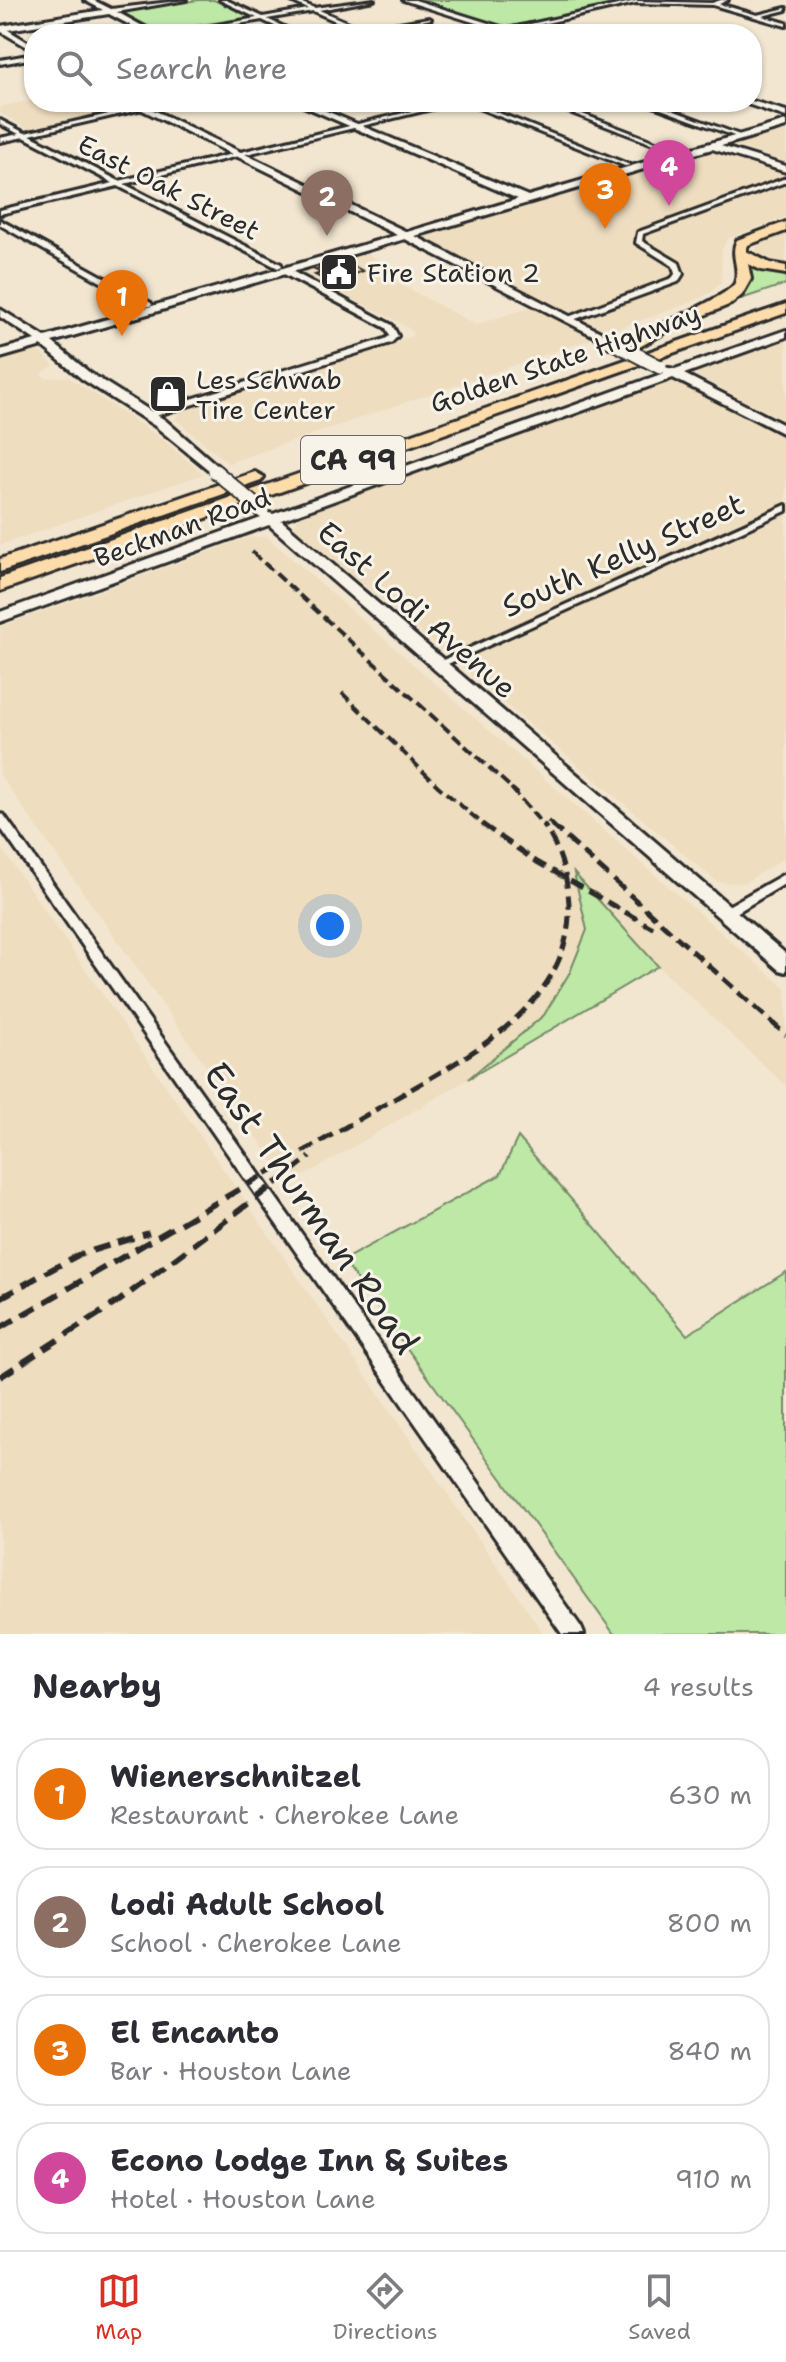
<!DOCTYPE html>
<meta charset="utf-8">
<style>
:root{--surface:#fff;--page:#f7f7f7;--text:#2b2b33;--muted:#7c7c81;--line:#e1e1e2;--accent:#d93025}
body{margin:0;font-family:"Shantell Sans",sans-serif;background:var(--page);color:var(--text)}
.you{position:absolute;left:330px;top:926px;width:28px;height:28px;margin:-20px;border:6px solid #fff;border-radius:50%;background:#1a73e8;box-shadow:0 0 0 12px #1a73e833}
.badge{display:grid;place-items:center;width:52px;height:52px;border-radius:50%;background:var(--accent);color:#fff;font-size:26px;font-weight:700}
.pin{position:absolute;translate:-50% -66px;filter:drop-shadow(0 2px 4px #0008)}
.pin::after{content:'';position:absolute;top:42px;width:28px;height:24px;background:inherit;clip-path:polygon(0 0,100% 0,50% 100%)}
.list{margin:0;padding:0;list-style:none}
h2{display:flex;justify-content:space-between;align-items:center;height:104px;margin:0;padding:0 32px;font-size:34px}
h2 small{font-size:26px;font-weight:400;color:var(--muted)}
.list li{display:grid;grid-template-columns:52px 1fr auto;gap:24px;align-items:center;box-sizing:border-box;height:112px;margin:0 16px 16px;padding:0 16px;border:2px solid var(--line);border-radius:32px}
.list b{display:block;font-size:30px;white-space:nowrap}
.list p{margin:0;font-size:26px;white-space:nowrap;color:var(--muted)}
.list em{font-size:26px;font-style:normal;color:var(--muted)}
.icon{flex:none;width:44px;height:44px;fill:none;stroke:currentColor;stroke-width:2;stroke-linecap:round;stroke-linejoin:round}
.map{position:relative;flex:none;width:786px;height:1634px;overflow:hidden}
.search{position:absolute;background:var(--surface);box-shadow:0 2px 6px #0004;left:24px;right:24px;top:24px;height:88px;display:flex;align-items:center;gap:20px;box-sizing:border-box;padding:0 28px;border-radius:32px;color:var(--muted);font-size:30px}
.sheet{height:616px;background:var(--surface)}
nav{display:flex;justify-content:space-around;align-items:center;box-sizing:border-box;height:112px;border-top:2px solid var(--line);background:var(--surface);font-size:22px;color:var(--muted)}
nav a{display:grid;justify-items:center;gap:4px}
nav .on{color:var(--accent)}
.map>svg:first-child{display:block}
</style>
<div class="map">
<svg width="786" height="1634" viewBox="0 0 786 1634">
<rect width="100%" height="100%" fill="#f2e6d0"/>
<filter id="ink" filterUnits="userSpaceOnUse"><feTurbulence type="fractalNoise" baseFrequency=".0125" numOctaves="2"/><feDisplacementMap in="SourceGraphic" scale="16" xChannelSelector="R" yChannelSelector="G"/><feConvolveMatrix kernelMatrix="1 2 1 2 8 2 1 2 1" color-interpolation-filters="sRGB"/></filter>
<g filter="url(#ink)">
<g fill="#eeddbf">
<path d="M34,100L53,108L84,102H115L127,108L29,129L0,113V107Z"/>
<path d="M786,130V162L733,145Z"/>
<path d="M706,150L779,172L786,177V217L728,238L722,249L721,283L711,292L693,302L609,332L422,238L423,234Z"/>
<path d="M786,233V264L756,253V247L761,242Z"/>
<path d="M363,252L410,277L396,282L476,325L534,306L594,338L228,463L175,419L180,412L412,336L413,332L404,325L301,272Z"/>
<path d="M786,340V421L697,376L698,370Z"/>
<path d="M32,351L41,353L54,366L41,373L45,378L68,377L162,439L203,474L0,545V358Z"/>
<path d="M664,382L680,383L786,438V857L744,883L717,882L294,526L300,516Z"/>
<path d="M250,537H267L786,989V1086L658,966L575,874L587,930L570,972L544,1015L468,1079L290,1184L0,775V627Z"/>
<path d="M0,846L544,1634H0Z"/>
</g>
<g fill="#bee8a5" stroke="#748a68" stroke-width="2">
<path d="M198,0H214L251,17L159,32L121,12Z"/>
<path d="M417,0H638L507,27Z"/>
<path d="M760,268L786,273V284L738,300L734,299L746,289L750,269Z"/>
<path d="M574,873L658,966L468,1079L544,1015L570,972L587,930Z"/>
<path d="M518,1137L687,1335L786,1272V1634H614L343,1260L500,1175Z"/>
</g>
<path fill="#e5c798" stroke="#2b2b2b" stroke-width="2" d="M344,261L363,271L331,283L315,275L321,273L315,270Z"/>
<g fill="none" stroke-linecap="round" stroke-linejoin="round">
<g stroke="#2b2b2b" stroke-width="6">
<g id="street">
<path d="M220,0H226L263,17L308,9L289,0H295L314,8L374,0L319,10L363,29L429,18L431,19L368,32L372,34H365L313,11L267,19L299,34H292L262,20L179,34H167L257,18Z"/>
<path d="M721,0H728L719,4L757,15L786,8V10L762,16L786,23V26L713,5L636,3L506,32L503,30L636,1L712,3Z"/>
<path d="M34,54V58L0,64V60Z"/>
<path d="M162,102H173L30,135L119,181L450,102H460L124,184L281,264L282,266L278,268L118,186L0,214V210L113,183L24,137L0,142V138L19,134L0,124V120L25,133Z"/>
<path d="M463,102H471L630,165L625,166Z"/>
<path d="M543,102H551L679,151L674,152Z"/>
<path d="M642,102H650L745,137L740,138Z"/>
<path d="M786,178V182L643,234L642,241L679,263L683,274L678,282L570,321L563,319L672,278L675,274L673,266L636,243L638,232Z"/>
<path d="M0,220L151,303L152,305L145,307L0,225Z"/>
<path d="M282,269H288L392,325L398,336L391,343L152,417H146V413L385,339L390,336L386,328L282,273Z"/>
<path d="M786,505V511L441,667L437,668L432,665Z"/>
<path d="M0,814L4,815L581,1627L584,1634H562L0,827Z"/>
<path d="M786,873V883L731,916H721L720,913L721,910Z"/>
</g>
</g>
<g stroke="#2b2b2b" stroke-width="6">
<g id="secondary">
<path d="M84,0H93L111,9L186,0L117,12L157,34H147L109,14L8,30L34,46V51L0,31V26L103,10Z"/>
<path d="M403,0H415L523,34H511Z"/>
<path d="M752,101L786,111V117L741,102Z"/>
<path d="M126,102H137L407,232L518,199L294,102H305L528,196L786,121V127L721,146L786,166V172L712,149L415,236L610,337V341L606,342L405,239L52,342L90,373L165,420L220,468L222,471L215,475L155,426L82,379L42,346L0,358V350L35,340L0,317V309L45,337L397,235Z"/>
<path d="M786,330V337L684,374L786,426V435L673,378L281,520L786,954V972L779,970L269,525L0,622V612L261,518L258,514L260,511L273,514L664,373L663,367L675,369Z"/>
</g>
</g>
<g stroke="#2b2b2b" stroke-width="6">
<g id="highway">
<path d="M786,222V231L748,245L746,251L770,263L786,266V274L761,270L748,264L751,279L742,295L731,304L671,329L636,349H624V343C645,331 729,297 735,283C741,269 729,255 737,240Z"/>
<path d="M786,304V313L0,591V578Z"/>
<path d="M255,472L264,477L261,481L0,572V559Z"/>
</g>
</g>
<use href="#street" fill="#f7f3e8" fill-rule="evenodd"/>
<use href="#secondary" fill="#f7f3e8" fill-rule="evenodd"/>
<use href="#highway" fill="#fddcac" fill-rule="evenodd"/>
<g stroke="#2b2b2b" stroke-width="4" stroke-dasharray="11 5" stroke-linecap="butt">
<path d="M252,552L518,794"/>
<path d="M342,693L438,786L485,826"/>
<path d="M511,788L544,826"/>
<path d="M548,821L554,826"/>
</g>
<g stroke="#2b2b2b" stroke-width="5" stroke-dasharray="14 7" stroke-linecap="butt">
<path d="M482,824L537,862L653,928"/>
<path d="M551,824L786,1035"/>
<path d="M248,1184C296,1156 343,1128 391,1101C465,1057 573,1006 569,904C567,874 560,849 543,824"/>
<path d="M275,1184L310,1157"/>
</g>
<g stroke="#2b2b2b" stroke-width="6" stroke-dasharray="17 9" stroke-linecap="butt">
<path d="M0,1298L78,1255L149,1233"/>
<path d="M0,1328L252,1182"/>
<path d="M0,1377L119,1301L277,1182"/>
</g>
<g stroke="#2b2b2b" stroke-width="17" stroke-linecap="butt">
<g id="secondary-bridge">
<path d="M606,339L660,367"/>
<path d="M215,471L262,511"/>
</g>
</g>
<use href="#secondary-bridge" stroke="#f7f3e8" stroke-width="13"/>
</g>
</g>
<defs>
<g id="civic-square" transform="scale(2)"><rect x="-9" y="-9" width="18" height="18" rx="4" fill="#2b2b2b" stroke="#f7f3e8"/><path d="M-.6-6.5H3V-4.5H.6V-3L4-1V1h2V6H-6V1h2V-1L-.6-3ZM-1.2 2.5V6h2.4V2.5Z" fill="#fff"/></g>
<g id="shop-square" transform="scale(2)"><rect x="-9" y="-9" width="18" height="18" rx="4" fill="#2b2b2b" stroke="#f7f3e8"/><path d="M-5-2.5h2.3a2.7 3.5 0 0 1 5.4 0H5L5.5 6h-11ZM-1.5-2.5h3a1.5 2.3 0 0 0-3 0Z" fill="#fff"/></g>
</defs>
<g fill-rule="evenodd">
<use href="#civic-square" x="339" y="272"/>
<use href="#shop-square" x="168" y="394"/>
</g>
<g text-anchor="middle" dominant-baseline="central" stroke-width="6" stroke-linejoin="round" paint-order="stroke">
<g font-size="26" fill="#2b2b2b" stroke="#f7f3e8">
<text transform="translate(169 187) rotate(27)">East Oak Street</text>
<text transform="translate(565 358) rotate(-19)">Golden State Highway</text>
<text transform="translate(182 527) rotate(-20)">Beckman Road</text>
</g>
<g font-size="26" fill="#2b2b2b" stroke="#f7f3e8" text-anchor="start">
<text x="367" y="272">Fire Station 2</text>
<text x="196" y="379">Les Schwab<tspan x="196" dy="30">Tire Center</tspan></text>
</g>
<rect fill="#f7f3e8" stroke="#686764" stroke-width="2" x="301" y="436" width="104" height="48" rx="6"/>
<g font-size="28" font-weight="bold" fill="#2b2b2b">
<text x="353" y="460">CA 99</text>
</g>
<g font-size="30" fill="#2b2b2b" stroke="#f7f3e8">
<text transform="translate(623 555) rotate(-24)">South Kelly Street</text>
<text transform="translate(417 610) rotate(41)">East Lodi Avenue</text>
</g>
<g font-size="36" fill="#2b2b2b" stroke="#f7f3e8">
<text transform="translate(312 1208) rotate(55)">East Thurman Road</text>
</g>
</g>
</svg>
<div class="you"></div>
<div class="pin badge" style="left:122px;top:336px;background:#e8710a">1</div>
<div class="pin badge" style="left:327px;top:236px;background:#8d6e63">2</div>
<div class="pin badge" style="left:605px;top:229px;background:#e8710a">3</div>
<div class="pin badge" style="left:669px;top:206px;background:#d1479c">4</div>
<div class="search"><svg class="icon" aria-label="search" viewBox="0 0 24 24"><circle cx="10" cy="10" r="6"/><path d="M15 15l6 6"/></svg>Search here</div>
</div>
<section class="sheet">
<h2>Nearby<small>4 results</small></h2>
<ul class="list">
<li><span class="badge" style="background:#e8710a">1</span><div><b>Wienerschnitzel</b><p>Restaurant · Cherokee Lane</p></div><em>630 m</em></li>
<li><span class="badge" style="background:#8d6e63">2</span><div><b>Lodi Adult School</b><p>School · Cherokee Lane</p></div><em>800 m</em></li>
<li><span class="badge" style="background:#e8710a">3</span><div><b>El Encanto</b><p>Bar · Houston Lane</p></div><em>840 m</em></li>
<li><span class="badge" style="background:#d1479c">4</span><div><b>Econo Lodge Inn &amp; Suites</b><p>Hotel · Houston Lane</p></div><em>910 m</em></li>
</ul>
</section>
<nav>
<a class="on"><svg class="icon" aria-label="map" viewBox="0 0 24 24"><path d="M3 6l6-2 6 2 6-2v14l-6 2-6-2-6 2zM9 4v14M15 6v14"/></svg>Map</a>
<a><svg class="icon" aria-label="directions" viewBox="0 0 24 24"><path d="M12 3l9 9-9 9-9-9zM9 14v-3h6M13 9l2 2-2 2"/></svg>Directions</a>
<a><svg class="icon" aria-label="saved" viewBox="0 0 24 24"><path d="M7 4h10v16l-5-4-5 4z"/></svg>Saved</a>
</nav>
